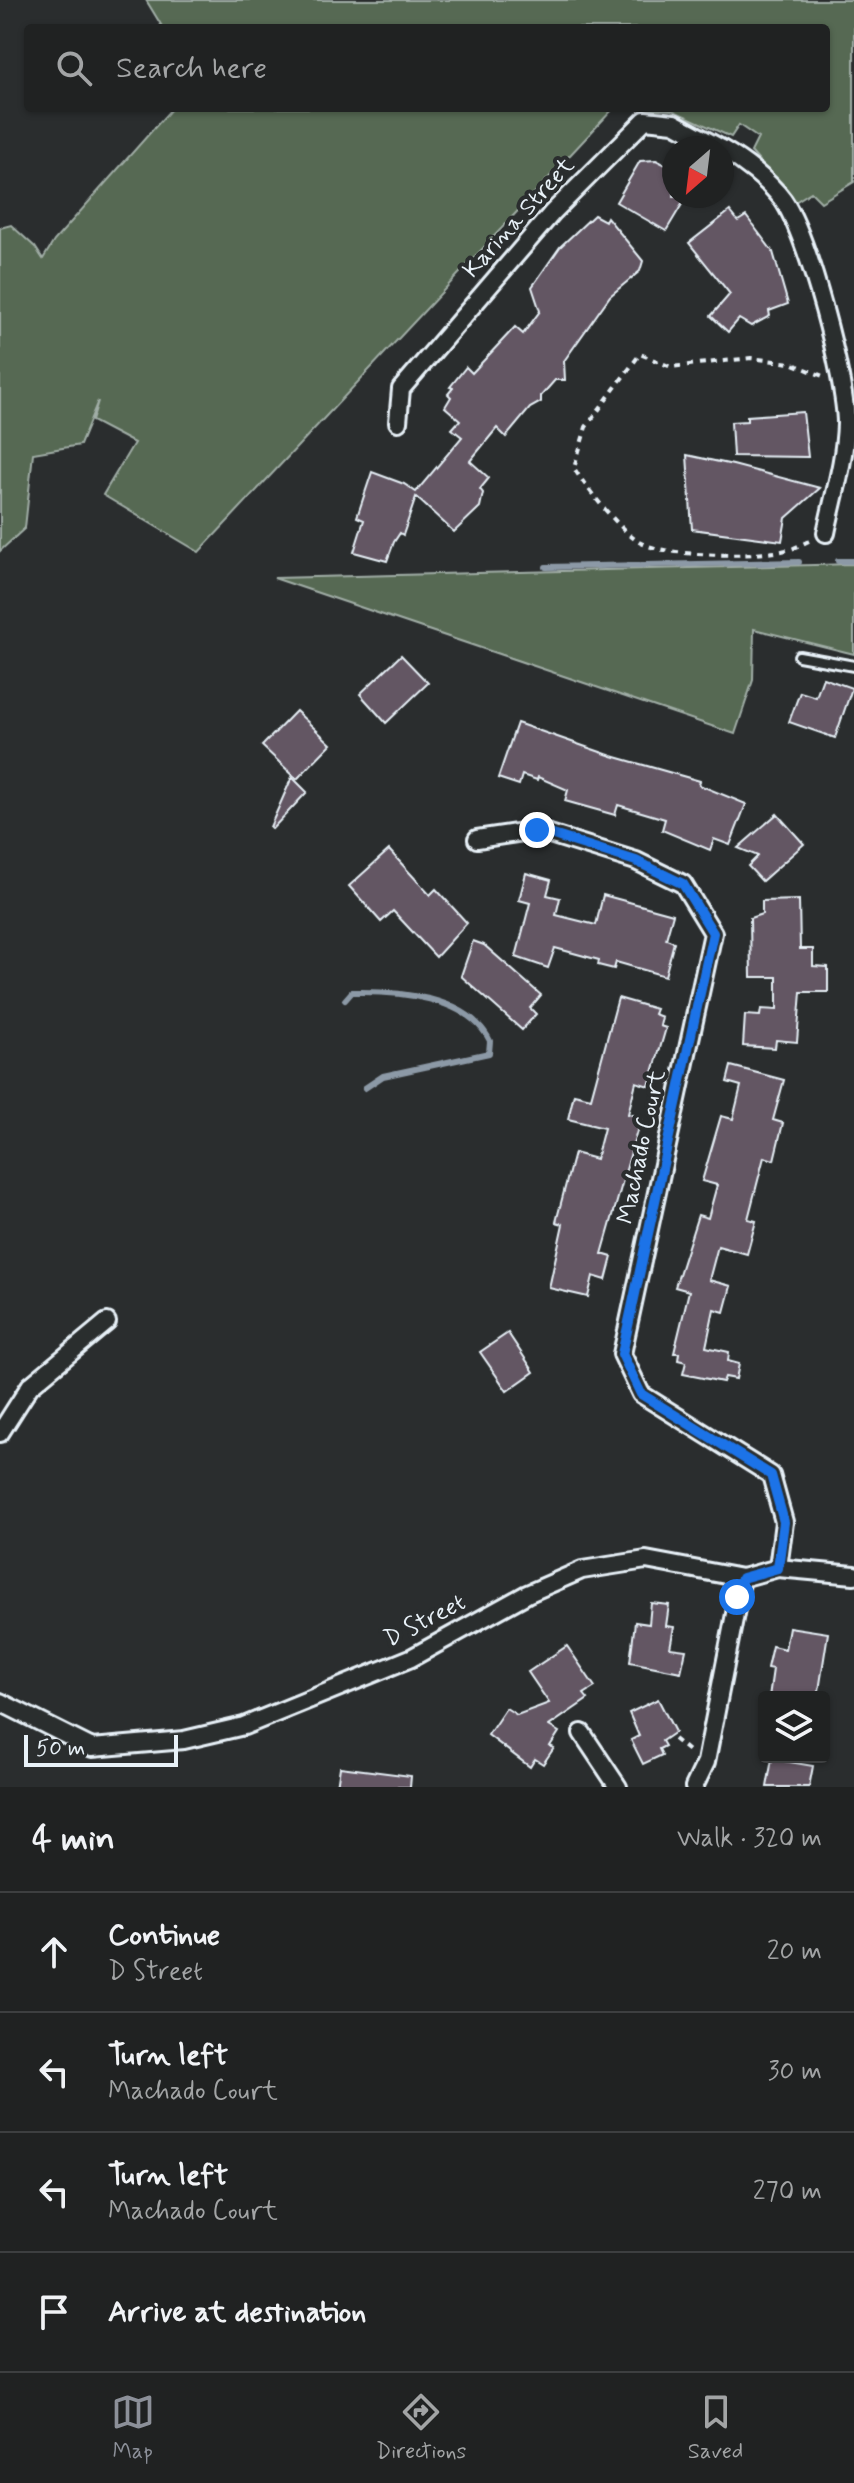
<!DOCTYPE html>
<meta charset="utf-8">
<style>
:root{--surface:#202222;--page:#2d2f2f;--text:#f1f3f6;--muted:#a2a4a5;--line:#3d3f40;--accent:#8c9099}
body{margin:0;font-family:Mynerve,sans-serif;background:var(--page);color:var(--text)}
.controls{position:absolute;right:24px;bottom:24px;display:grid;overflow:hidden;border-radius:8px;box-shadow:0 2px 6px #0004}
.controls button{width:72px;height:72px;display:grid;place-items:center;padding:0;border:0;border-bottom:2px solid var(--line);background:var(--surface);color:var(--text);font:40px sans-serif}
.compass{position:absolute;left:662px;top:136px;width:72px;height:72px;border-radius:50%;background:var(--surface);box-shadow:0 2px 6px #0004;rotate:208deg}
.scale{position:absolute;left:24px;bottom:20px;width:154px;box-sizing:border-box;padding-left:8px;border:4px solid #e8f1f8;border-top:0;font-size:22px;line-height:28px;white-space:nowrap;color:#e8f1f8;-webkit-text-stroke:6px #2a2d2e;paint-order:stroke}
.stop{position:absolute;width:24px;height:24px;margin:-18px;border:6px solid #1a73e8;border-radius:50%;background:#fff}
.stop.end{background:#1a73e8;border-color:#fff;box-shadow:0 2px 8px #0008}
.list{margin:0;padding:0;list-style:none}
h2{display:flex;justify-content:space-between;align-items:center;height:104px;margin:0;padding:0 32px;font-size:34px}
h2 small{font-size:26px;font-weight:400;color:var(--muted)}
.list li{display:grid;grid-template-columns:52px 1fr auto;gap:24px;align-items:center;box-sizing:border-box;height:120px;padding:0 32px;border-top:2px solid var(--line)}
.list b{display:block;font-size:30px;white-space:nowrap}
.list p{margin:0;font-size:26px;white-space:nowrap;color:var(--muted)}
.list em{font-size:26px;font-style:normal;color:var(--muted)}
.icon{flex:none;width:44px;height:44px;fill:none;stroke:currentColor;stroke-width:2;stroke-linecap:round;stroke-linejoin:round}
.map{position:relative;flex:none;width:854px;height:1787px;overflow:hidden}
.search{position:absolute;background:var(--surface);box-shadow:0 2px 6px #0004;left:24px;right:24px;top:24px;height:88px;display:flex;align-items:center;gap:20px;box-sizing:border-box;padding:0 28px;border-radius:8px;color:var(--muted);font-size:30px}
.sheet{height:584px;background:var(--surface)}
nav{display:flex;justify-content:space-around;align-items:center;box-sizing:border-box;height:112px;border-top:2px solid var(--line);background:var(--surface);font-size:22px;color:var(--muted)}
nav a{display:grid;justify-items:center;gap:4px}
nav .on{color:var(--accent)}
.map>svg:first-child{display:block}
</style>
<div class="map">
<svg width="854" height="1787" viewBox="0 0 854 1787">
<rect width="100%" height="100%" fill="#2a2d2e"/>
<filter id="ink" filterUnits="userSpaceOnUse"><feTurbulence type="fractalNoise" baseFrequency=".0125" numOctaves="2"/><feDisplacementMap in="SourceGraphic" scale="16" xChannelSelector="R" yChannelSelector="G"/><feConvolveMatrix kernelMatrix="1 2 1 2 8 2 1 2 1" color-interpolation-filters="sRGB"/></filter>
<g filter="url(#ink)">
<g fill="#576953" stroke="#a0ada6" stroke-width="2">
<path d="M146,0H854V182L821,202L811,192L795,202L751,152L758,138L739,125L731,137L672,110L634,108H826V28H163Z"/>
<path d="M172,108H614L199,552L103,495L134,443L92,421L98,401L80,445L33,453L25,528L0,551V228L11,225L35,247L43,259L54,241Z"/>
<path d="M854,564V654L754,629L753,680L735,734L274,578Z"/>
</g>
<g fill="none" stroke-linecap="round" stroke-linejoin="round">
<g stroke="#8c99a6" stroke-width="6">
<path d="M838,561H854"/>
<path d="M546,567L799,562"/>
<path d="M345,1000L352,992C397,991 468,996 490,1041L489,1053L383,1076L365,1088"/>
</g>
</g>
<g fill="#635663" stroke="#e8f1f8" stroke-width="2">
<path d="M656,160L674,169V196H687L666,231L616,202L640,161Z"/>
<path d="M730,211L738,221L746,216L773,252L788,304L769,311L770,316L751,326L739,319L728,332L711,316L730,294L689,243Z"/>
<path d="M594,215L605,221L607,217L643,261L640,271L610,296L564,361L565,380H555L541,396V402L530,408L506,437L497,428L470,461L489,478L480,489L483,493L480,507L454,532L416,497L403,535L400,533L394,542L387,561L354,552L364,520L357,517L372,472L404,484L416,492L462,437L452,429L460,420L445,407L451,397L448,394L453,388L450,387L466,367L472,373L515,327L523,334L540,311L532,287L560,247Z"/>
<path d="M803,412L808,457L733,456L731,422L747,421V416Z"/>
<path d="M687,455L733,465L820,488L786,518L782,541L692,529Z"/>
<path d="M401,655L428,683L386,723L360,694Z"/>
<path d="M823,678L852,688L835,738L789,722L800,692L816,697Z"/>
<path d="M296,711L331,744L297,779L262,746Z"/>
<path d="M517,723L612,756L700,781L699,785L746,804L730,845L714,839L710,850L662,830L665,819L618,805L615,815L565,801L568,790L538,777L537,780L522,775L519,785L498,778Z"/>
<path d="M292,777L307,792L272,829L270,827Z"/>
<path d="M777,814L804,844L762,881L748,866L758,856L738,848Z"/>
<path d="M389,850L430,895L436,889L467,923L436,957L393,911L381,922L349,886Z"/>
<path d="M526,873L551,880L547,895L560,898L556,915L596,925L603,895L673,914L666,939L674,942L665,976L616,962L614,969L598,965L599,960L555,948L548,968L516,957L530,903L519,900Z"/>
<path d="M799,900L800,949H813V966L828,967V992H801L797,1042L776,1040L775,1048L743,1046L745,1015L760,1016L761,1009L777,1010V977H751L750,918L762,914V901Z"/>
<path d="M473,941L484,945L541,995L530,1008L536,1014L522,1030L461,976Z"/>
<path d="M618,998L656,1009L654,1014L662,1017L660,1026L666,1028L649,1086L636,1082L628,1114L641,1117L602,1254L612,1257L606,1280L593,1276L588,1297L549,1288L563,1224L556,1222L574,1153L596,1159L604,1128L568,1119L574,1094L591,1098Z"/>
<path d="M731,1066L784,1080L773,1120L783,1123L774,1160L764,1157L748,1219L756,1221L747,1254L718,1246L709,1280L731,1286L724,1312L714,1309L706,1347L729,1352L728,1361L739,1364L736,1379L725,1377L723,1382L683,1374L686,1362L678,1360L679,1353H674L689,1291L675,1287L698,1215L708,1218L717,1185L702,1181L721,1116L733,1119L741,1086L727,1082Z"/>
<path d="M508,1333L534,1372L507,1391L480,1352Z"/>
<path d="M651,1603L669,1605L666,1626L674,1627L670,1648L686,1650L681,1672L630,1662L635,1622L649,1624Z"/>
<path d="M789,1627L828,1633L818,1697H769L773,1669L767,1668L772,1646L785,1649Z"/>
<path d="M567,1646L595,1687L584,1694L588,1699L549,1726L559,1732L550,1746L554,1748L543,1764L535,1759L530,1767L488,1735L506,1708L517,1715L549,1703L528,1672Z"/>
<path d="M658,1699L675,1732L662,1741L665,1746L659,1749L662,1755L643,1764L631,1740L639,1736L629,1713Z"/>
<path d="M772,1759L813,1766L809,1787H767Z"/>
<path d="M340,1767L411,1776L410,1787H337Z"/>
</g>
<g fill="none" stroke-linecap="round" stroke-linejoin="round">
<g stroke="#e8f1f8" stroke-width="14">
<path id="lane" d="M799,656L854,666"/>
</g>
<g stroke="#e8f1f8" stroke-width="22">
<g id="street">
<path d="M722,149C743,161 768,180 783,200C808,236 846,380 846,424C845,460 833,498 826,533"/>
<path d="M398,422L401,389L552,213L645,120L674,123L720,148"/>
<path d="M477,839L537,830L636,861L683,884L713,933L622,1354L641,1394L771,1475L784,1522L778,1568"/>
<path d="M0,1433L30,1386L107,1322"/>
<path d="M0,1702L92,1748L184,1740L244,1726L411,1658L527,1594L582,1570L646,1560L742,1578L778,1568L854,1575"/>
<path d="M582,1733L618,1787"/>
<path d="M694,1787L706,1762L742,1578"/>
</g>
</g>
<g stroke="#e8f1f8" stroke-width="4" stroke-dasharray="6 6" stroke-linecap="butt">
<path d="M809,541C802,544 794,549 787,550C756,557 667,558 639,542C621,531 585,487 574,468L586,427L640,354L671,367L751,358L791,363L823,376"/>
<path d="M674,1739L691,1753"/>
</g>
<use href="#lane" stroke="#2a2d2e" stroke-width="8"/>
<use href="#street" stroke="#2a2d2e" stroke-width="16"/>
</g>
</g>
<g fill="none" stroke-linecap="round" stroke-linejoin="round" filter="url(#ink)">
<path stroke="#1a73e8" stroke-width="10" d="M537,830L636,861L683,884L713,933L622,1354L641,1394L771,1475L784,1522L778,1568L742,1578L737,1597"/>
</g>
<g text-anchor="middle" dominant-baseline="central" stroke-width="8" stroke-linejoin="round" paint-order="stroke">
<g font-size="24" fill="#e8f1f8" stroke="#2a2d2e">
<text transform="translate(519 218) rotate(-48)">Karina Street</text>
<text transform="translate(642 1147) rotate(-78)">Machado Court</text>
<text transform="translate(425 1621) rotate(-27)">D Street</text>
</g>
</g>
</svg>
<div class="controls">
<button><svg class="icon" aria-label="layers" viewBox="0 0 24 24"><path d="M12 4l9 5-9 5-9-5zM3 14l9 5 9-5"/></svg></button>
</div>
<svg class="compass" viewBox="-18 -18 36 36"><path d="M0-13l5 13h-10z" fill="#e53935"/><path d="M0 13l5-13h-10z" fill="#a2a4a5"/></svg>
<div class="scale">50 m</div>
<div class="stop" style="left:737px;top:1597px"></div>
<div class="stop end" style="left:537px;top:830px"></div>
<div class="search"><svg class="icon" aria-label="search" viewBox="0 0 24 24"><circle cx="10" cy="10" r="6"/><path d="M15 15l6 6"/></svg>Search here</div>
</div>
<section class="sheet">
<h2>4 min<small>Walk · 320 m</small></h2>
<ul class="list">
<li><svg class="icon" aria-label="ahead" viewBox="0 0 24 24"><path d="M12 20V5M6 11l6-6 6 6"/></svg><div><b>Continue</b><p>D Street</p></div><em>20 m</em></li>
<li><svg class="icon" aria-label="left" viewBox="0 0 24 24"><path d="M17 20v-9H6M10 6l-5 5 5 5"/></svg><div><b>Turn left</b><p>Machado Court</p></div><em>30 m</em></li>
<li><svg class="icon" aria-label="left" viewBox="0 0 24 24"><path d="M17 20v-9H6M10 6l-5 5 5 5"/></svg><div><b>Turn left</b><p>Machado Court</p></div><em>270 m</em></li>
<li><svg class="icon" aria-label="arrive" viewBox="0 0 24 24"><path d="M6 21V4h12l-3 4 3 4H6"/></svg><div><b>Arrive at destination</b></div></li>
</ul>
</section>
<nav>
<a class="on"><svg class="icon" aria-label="map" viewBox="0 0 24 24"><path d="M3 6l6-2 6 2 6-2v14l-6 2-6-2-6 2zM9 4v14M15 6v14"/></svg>Map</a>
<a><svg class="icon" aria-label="directions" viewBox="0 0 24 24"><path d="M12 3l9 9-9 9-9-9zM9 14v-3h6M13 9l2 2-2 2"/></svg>Directions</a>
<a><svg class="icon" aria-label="saved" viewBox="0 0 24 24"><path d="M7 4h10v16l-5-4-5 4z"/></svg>Saved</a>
</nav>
